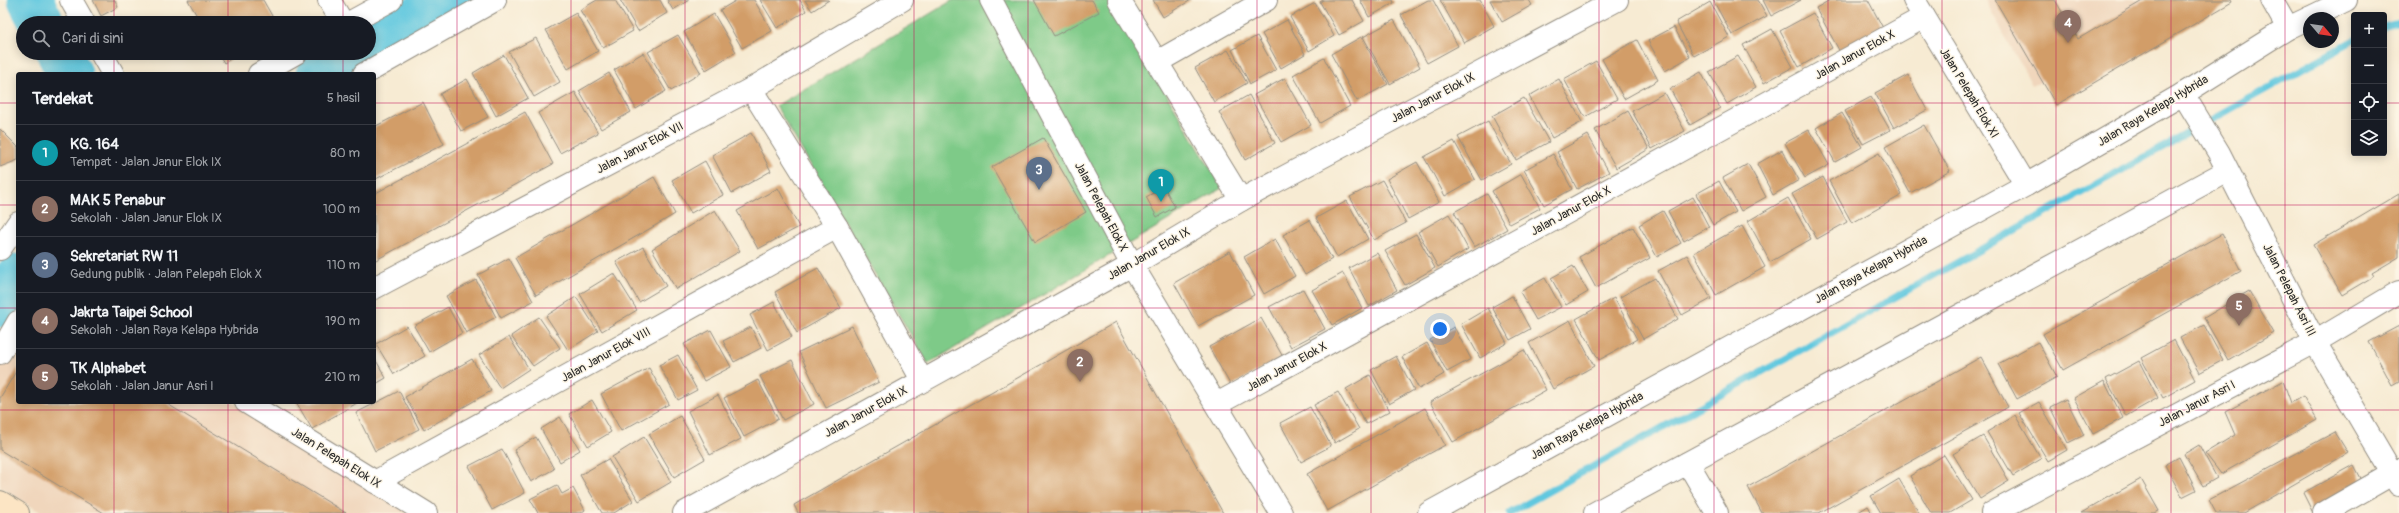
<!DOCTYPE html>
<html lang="id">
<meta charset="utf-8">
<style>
:root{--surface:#171b24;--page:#242831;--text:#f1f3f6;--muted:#9ea1a6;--line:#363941;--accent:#1f6fb2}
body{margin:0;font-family:Pangolin,sans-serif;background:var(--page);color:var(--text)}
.controls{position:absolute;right:12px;top:12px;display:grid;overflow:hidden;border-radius:4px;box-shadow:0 2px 10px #0003}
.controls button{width:36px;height:36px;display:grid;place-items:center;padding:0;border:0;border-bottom:1px solid var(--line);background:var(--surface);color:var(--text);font:20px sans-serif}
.compass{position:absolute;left:2303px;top:12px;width:36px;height:36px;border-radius:50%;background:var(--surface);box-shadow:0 2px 10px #0003;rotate:119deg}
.you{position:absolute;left:1440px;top:329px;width:14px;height:14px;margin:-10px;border:3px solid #fff;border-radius:50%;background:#1a73e8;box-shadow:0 0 0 6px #1a73e833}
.badge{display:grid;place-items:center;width:26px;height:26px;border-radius:50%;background:var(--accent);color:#fff;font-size:13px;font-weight:700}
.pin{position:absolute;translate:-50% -33px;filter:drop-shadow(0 1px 2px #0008)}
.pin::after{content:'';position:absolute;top:21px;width:14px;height:12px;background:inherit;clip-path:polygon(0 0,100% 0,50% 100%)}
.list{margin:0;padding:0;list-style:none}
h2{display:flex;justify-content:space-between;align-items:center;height:52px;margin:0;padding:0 16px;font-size:17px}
h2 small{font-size:13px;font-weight:400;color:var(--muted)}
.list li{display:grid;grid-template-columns:26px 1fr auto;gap:12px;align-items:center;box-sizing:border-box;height:56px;padding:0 16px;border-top:1px solid var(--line)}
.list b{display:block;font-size:15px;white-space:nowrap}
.list p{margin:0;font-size:13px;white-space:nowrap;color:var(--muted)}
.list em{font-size:13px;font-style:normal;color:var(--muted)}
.icon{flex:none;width:22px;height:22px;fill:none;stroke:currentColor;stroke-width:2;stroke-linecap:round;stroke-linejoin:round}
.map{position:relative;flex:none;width:2399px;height:513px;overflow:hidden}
.search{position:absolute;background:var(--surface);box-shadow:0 2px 10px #0003;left:16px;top:16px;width:360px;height:44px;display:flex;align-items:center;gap:10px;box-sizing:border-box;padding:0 14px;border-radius:22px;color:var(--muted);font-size:15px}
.panel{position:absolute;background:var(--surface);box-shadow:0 2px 10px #0003;left:16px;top:72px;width:360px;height:332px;border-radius:4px}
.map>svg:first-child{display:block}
</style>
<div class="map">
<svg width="2399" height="513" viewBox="0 0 2399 513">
<rect width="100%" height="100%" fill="#fcf5e5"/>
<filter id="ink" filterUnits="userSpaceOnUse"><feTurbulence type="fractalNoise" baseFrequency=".025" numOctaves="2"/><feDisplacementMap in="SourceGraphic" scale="8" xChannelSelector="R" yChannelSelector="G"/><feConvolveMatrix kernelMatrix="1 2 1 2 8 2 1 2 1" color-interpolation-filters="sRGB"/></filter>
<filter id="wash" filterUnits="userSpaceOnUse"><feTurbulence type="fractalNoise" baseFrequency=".012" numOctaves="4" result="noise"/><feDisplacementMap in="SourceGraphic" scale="16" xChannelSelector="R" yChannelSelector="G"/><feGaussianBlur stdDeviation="0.9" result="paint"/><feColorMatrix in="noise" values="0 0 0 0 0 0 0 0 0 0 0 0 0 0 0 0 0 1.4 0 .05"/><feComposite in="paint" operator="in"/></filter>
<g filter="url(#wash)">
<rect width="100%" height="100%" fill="#f7ebd3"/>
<g fill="#f0d6bc">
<path d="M1985,0H2221L2032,85Z"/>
<path d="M18,332V402H233L412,513H42L0,487V362Z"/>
</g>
<path fill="#7eca88" stroke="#547a5a" d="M953,0H1111L1222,188L928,364L776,106Z"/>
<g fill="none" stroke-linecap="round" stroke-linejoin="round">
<g stroke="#61c8df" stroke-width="7">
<path d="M2384,26L2399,22"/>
<path d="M1510,513L2354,40"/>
</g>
<g stroke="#61c8df" stroke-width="45">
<path d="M30,0L42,23"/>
<path d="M369,45L451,0"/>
<path d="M59,53L70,74"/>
<path d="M318,74L356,53"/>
<path d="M0,305L18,276"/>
</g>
</g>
<g id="blocks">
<g fill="#d29d67">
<path d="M93,0H115L118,7L101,16Z"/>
<path d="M188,0H263L276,23H201Z"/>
<path d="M597,0H615L633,31L603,48L580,10Z"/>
<path d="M620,0H660L667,13L638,31Z"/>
<path d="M667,0H689L673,10Z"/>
<path d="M737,0H754L772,31L742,48L720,10Z"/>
<path d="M760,0H800L806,11L777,28Z"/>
<path d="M805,0H829L812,11Z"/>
<path d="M1034,0H1092L1099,12L1054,36Z"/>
<path d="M1153,0H1191L1163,17Z"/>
<path d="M1323,0H1352L1364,21L1339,35L1320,2Z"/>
<path d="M1360,0H1393L1394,3L1369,17Z"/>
<path d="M1428,0H1433L1458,46L1427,63L1401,15Z"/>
<path d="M1440,0H1480L1494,26L1464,43Z"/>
<path d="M1490,0H1529L1532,5L1502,22Z"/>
<path d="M1713,0H1758L1767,16L1732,35Z"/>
<path d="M1763,0H1801L1771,16Z"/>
<path d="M1830,0H1868L1883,28L1840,52L1816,8Z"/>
<path d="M1995,0H2055L2078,39L2144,0H2231L2232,2L2056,105Z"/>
<path d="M1710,2L1729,37L1694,56L1676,22Z"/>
<path d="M1315,3L1334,36L1309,51L1290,17Z"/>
<path d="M576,13L598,51L568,69L546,30Z"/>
<path d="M1813,13L1832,48L1799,67L1780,31Z"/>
<path d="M714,14L736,52L706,70L684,32Z"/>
<path d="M1287,20L1305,54L1281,68L1262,34Z"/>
<path d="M1394,20L1420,67L1390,84L1363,37Z"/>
<path d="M1674,27L1690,57L1665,71L1648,41Z"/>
<path d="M1772,29L1793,67L1764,83L1743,45Z"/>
<path d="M678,35L701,73L671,91L648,52Z"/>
<path d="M1257,36L1276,70L1250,84L1232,50Z"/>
<path d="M1361,37L1388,84L1357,101L1331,54Z"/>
<path d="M536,38L560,82L534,97L509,52Z"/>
<path d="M1637,40L1658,80L1624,99L1602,59Z"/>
<path d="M1228,50L1247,83L1214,102L1195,68Z"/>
<path d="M218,53H241L224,63Z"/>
<path d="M643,53L666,91L636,109L614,70Z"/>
<path d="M504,55L528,98L496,116L473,73Z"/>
<path d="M1738,56L1756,87L1727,104L1709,72Z"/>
<path d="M1324,58L1350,106L1320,123L1293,75Z"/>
<path d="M1596,61L1617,99L1585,117L1564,79Z"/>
<path d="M1701,72L1720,108L1690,125L1670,89Z"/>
<path d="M609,73L631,112L601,129L579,91Z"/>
<path d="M1908,75L1927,110L1894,128L1875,93Z"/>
<path d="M1285,78L1311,125L1281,142L1254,95Z"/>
<path d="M467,79L488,117L461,131L440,94Z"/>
<path d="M1559,79L1582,122L1552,138L1529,96Z"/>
<path d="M575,92L598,133L560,153L538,113Z"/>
<path d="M1664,93L1685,131L1652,149L1632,111Z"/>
<path d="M1249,95L1275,143L1245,160L1219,112Z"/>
<path d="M1871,97L1890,130L1863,144L1845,111Z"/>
<path d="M1524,98L1549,142L1516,160L1492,116Z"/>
<path d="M423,102L444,144L374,180V127Z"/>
<path d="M1628,111L1649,149L1616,168L1595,130Z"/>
<path d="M525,112L553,164L374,261V194Z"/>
<path d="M1842,113L1862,147L1835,162L1816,128Z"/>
<path d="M1488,121L1511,164L1482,180L1458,137Z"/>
<path d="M1924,125L1950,171L1910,193L1885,147Z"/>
<path d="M0,129L18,147V160L0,167Z"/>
<path d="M1809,130L1829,165L1805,178L1785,143Z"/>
<path d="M751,133L771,171L732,193L712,155Z"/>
<path d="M1588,135L1609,172L1577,189L1557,152Z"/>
<path d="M1043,138L1086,212L1035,242L992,167Z"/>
<path d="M1454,141L1475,179L1445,196L1424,157Z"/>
<path d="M1782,150L1799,180L1773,195L1757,164Z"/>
<path d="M1879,153L1902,195L1852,223L1829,181Z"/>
<path d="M1553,154L1572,189L1544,205L1524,170Z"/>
<path d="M705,161L723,195L691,213L672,180Z"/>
<path d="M1417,162L1439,202L1408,219L1387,179Z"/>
<path d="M1748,164L1766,197L1741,211L1723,178Z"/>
<path d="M1521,174L1540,208L1510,224L1492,191Z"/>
<path d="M654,177L675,214L536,295L515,258Z"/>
<path d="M1823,177L1847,222L1817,239L1792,194Z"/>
<path d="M1382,180L1406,223L1374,240L1350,197Z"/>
<path d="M1719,181L1736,212L1713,225L1696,194Z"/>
<path d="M1164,187L1175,207L1157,217L1146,197Z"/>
<path d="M778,188L799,227L758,249L737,211Z"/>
<path d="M1487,194L1507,229L1474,247L1454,212Z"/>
<path d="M2399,194V257L2372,273L2374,276L2342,295L2313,245Z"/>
<path d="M1693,197L1709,227L1684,241L1668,211Z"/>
<path d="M1788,198L1811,239L1770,262L1748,221Z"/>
<path d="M1347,201L1368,239L1337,257L1316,218Z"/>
<path d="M715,210L740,251L676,289L652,249Z"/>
<path d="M1663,211L1681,243L1657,257L1639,225Z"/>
<path d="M1449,214L1468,249L1438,267L1418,232Z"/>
<path d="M1310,220L1332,259L1305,275L1283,235Z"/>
<path d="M1742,226L1765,267L1716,295L1694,253Z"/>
<path d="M1633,227L1650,258L1596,288L1579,257Z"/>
<path d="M1416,234L1435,268L1405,285L1385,251Z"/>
<path d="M2222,234L2241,271L2063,370L2043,334Z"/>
<path d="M1275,239L1295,276L1264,294L1244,257Z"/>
<path d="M643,247L666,286L639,302L616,262Z"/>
<path d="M1230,251L1254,295L1198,326L1174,283Z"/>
<path d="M1377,253L1397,290L1369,306L1349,268Z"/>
<path d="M1687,255L1711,299L1682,315L1658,271Z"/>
<path d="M509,258L533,301L501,318L478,275Z"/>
<path d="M1573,266L1588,292L1566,305L1551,278Z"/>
<path d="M818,268L841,308L797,333L775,292Z"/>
<path d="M614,273L637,310L602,331L580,294Z"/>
<path d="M1343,273L1362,308L1332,325L1312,290Z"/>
<path d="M1545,278L1561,307L1536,320L1520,292Z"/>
<path d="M1655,278L1678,319L1643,339L1620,297Z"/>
<path d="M476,280L496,317L466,333L446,296Z"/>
<path d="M1303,289L1325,329L1291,347L1269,307Z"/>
<path d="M2249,291L2274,333L2228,360L2204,318Z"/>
<path d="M1512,296L1530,329L1510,340L1492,307Z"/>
<path d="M576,297L598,331L568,350L546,316Z"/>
<path d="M1614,298L1637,339L1599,360L1576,319Z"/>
<path d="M774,302L792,337L768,350L750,315Z"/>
<path d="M448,307L462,333L429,352L414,326Z"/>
<path d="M1488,308L1507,343L1480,358L1461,324Z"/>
<path d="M539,317L560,348L533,366L511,336Z"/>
<path d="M1261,318L1283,357L1231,386L1209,347Z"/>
<path d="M1570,320L1594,366L1553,389L1529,343Z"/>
<path d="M1116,322L1223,513H798L794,505Z"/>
<path d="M2204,325L2223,360L2199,373L2180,338Z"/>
<path d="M407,326L425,356L394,374L376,344Z"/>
<path d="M852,326L879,382L826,408L799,352Z"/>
<path d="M2399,326V381L2392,385L2369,342Z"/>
<path d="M751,327L761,348L734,362L723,341Z"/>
<path d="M1454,327L1471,359L1447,372L1430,340Z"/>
<path d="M711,330L731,367L704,381L684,344Z"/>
<path d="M509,337L529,369L500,388L479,355Z"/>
<path d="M2174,340L2195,380L2163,398L2141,358Z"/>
<path d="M2038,342L2057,377L2017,399L1998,364Z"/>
<path d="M1427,343L1444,374L1419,389L1402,357Z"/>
<path d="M1524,350L1546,390L1453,442L1430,402Z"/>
<path d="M678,355L697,390L678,400L659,365Z"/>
<path d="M1396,356L1414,390L1389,404L1371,370Z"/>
<path d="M374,357L386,378L374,385Z"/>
<path d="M1981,357L2008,407L1819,513H1762L1748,487Z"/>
<path d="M472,359L491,391L424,430L405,397Z"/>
<path d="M792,360L814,404L783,420L760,376Z"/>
<path d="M2139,361L2158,398L2126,416L2106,379Z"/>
<path d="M18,368V402H164L346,513H104L0,450V398Z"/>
<path d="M649,368L669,404L621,431L601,394Z"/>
<path d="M1370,375L1390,411L1366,424L1346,389Z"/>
<path d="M758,380L778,419L744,437L724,398Z"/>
<path d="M2104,381L2123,418L2093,434L2074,398Z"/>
<path d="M2283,381L2291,403L2303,396L2317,420L2221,474L2205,453L2235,435L2225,412Z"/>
<path d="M399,391L419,429L375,451L356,413Z"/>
<path d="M1338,392L1359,429L1335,443L1314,405Z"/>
<path d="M718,395L741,439L710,455L688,411Z"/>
<path d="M2066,399L2084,435L2068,443L2050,407Z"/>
<path d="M592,400L611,432L588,446L569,414Z"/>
<path d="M296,402H356L357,403L312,429Z"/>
<path d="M2039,402L2067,450L2048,461L2019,413Z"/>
<path d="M1310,407L1331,446L1301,462L1280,423Z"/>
<path d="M1425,408L1445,445L1327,511L1307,474Z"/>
<path d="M2015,415L2041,459L2013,476L1987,432Z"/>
<path d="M680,416L705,459L674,477L649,434Z"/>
<path d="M560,417L580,450L560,462L541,429Z"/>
<path d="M2335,432L2348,453L2244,513H2216L2209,500Z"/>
<path d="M1983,436L2009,481L1980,499L1953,454Z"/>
<path d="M536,437L554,469L531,482L514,450Z"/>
<path d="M644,437L671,482L639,501L612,457Z"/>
<path d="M2199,445L2217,478L2203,486L2184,454Z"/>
<path d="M502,449L525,493L492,510L469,466Z"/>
<path d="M1944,455L1972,500L1950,513H1931L1910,476Z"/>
<path d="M2179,457L2196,490L2182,497L2165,465Z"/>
<path d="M608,459L633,501L614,513H602L580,475Z"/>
<path d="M2354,465L2366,488L2313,513L2303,493Z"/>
<path d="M1899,479L1919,513H1881L1871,496Z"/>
<path d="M2141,479L2159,511L2155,513H2081Z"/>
<path d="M557,485L562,494L573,488L585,510L581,513H538L530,499Z"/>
<path d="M1868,506L1872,513H1857Z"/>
</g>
</g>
</g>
<g filter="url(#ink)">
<use href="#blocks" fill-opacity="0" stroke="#918b7f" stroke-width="1"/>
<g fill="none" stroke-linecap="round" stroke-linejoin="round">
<g stroke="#918b7f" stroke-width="24">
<g id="minor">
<path d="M71,0L84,23"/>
<path d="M329,0L343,23"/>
<path d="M991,0L1132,265L1281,513"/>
<path d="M1119,0L1241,200"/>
<path d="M1914,0L2026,185"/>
<path d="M2272,0L2288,28"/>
<path d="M2309,18L2346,0"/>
<path d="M349,23L391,0"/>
<path d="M101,53L113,74"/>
<path d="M1157,62L1266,0"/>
<path d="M259,74L296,53"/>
<path d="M364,74L495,0"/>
<path d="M751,89L837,227L922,380"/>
<path d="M2183,94L2219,153L2315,342L2399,485"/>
<path d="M0,249L18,223"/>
<path d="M374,288L751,89L902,0"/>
<path d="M0,353L18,322"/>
<path d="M246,402L426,513"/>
<path d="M1217,404L1924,17"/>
<path d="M1688,463L1717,513"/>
<path d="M375,482L837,227"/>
<path d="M684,513L1132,265L1241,200L1617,0"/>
<path d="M1429,513L2026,185L2183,94L2288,28L2309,18"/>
<path d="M1595,513L2227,171"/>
<path d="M1992,513L2315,342L2399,292"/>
<path d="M2324,513L2399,470"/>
</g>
</g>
<g stroke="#918b7f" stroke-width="24">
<path id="secondary" d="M0,502L18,513"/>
</g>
<use href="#minor" stroke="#fff" stroke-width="22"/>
<use href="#secondary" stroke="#fce5c4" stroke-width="22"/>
</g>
</g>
<path fill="none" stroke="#c2185b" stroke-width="1" stroke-opacity="0.55" d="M114,0V23M228,0V23M343,0V23M457,0V513M571,0V513M685,0V513M800,0V513M914,0V513M1028,0V513M1142,0V513M1257,0V513M1371,0V513M1485,0V513M1599,0V513M1714,0V513M1828,0V513M1942,0V513M2056,0V513M2171,0V513M2285,0V513M114,53V74M228,53V74M343,53V74M0,103H18M374,103H2354M2384,103H2399M0,205H18M374,205H2399M0,308H18M374,308H2399M114,402V513M228,402V513M343,402V513M0,410H2399"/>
<g text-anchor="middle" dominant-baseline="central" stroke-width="3" stroke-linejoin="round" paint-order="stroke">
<g font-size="12" fill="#2b2b2b" stroke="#fcf5e5">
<text transform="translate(1855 55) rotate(-29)">Jalan Janur Elok X</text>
<text transform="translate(1969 93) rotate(59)">Jalan Pelepah Elok XI</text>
<text transform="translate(1433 98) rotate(-28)">Jalan Janur Elok IX</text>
<text transform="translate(2153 111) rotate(-31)">Jalan Raya Kelapa Hybrida</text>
<text transform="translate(640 148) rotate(-28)">Jalan Janur Elok VII</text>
<text transform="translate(1101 207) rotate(62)">Jalan Pelepah Elok X</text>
<text transform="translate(1571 211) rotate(-29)">Jalan Janur Elok X</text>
<text transform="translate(1149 254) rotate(-30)">Jalan Janur Elok IX</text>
<text transform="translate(1871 270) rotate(-29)">Jalan Raya Kelapa Hybrida</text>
<text transform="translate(2289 290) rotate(63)">Jalan Pelepah Asri III</text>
<text transform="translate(606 355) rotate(-29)">Jalan Janur Elok VIII</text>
<text transform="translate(1287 367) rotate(-29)">Jalan Janur Elok X</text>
<text transform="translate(2197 404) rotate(-28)">Jalan Janur Asri I</text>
<text transform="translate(866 412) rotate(-29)">Jalan Janur Elok IX</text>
<text transform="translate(1587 426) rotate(-29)">Jalan Raya Kelapa Hybrida</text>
<text transform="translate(336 458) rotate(32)">Jalan Pelepah Elok IX</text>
</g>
</g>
</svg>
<div class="controls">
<button>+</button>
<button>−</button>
<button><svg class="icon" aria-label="locate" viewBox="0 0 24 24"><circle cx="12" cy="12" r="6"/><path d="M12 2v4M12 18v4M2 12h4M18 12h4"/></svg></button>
<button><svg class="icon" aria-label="layers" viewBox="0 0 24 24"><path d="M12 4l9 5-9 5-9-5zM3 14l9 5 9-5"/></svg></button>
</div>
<svg class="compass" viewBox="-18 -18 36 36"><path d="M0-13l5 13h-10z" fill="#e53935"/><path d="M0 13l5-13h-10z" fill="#9ea1a6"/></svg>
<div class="you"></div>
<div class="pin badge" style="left:1161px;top:202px;background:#0f9aa8">1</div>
<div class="pin badge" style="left:1080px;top:382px;background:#8d6e63">2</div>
<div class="pin badge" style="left:1039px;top:190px;background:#5c6f8a">3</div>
<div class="pin badge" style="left:2068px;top:43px;background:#8d6e63">4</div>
<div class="pin badge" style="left:2239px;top:326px;background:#8d6e63">5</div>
<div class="search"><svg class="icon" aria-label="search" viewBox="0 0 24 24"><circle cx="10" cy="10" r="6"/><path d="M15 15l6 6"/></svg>Cari di sini</div>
<section class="panel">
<h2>Terdekat<small>5 hasil</small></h2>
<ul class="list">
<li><span class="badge" style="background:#0f9aa8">1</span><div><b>KG. 164</b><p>Tempat · Jalan Janur Elok IX</p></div><em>80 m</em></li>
<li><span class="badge" style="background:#8d6e63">2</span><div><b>MAK 5 Penabur</b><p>Sekolah · Jalan Janur Elok IX</p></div><em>100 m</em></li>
<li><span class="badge" style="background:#5c6f8a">3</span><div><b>Sekretariat RW 11</b><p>Gedung publik · Jalan Pelepah Elok X</p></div><em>110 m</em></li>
<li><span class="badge" style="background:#8d6e63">4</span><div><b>Jakrta Taipei School</b><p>Sekolah · Jalan Raya Kelapa Hybrida</p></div><em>190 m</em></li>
<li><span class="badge" style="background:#8d6e63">5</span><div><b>TK Alphabet</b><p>Sekolah · Jalan Janur Asri I</p></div><em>210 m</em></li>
</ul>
</section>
</div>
